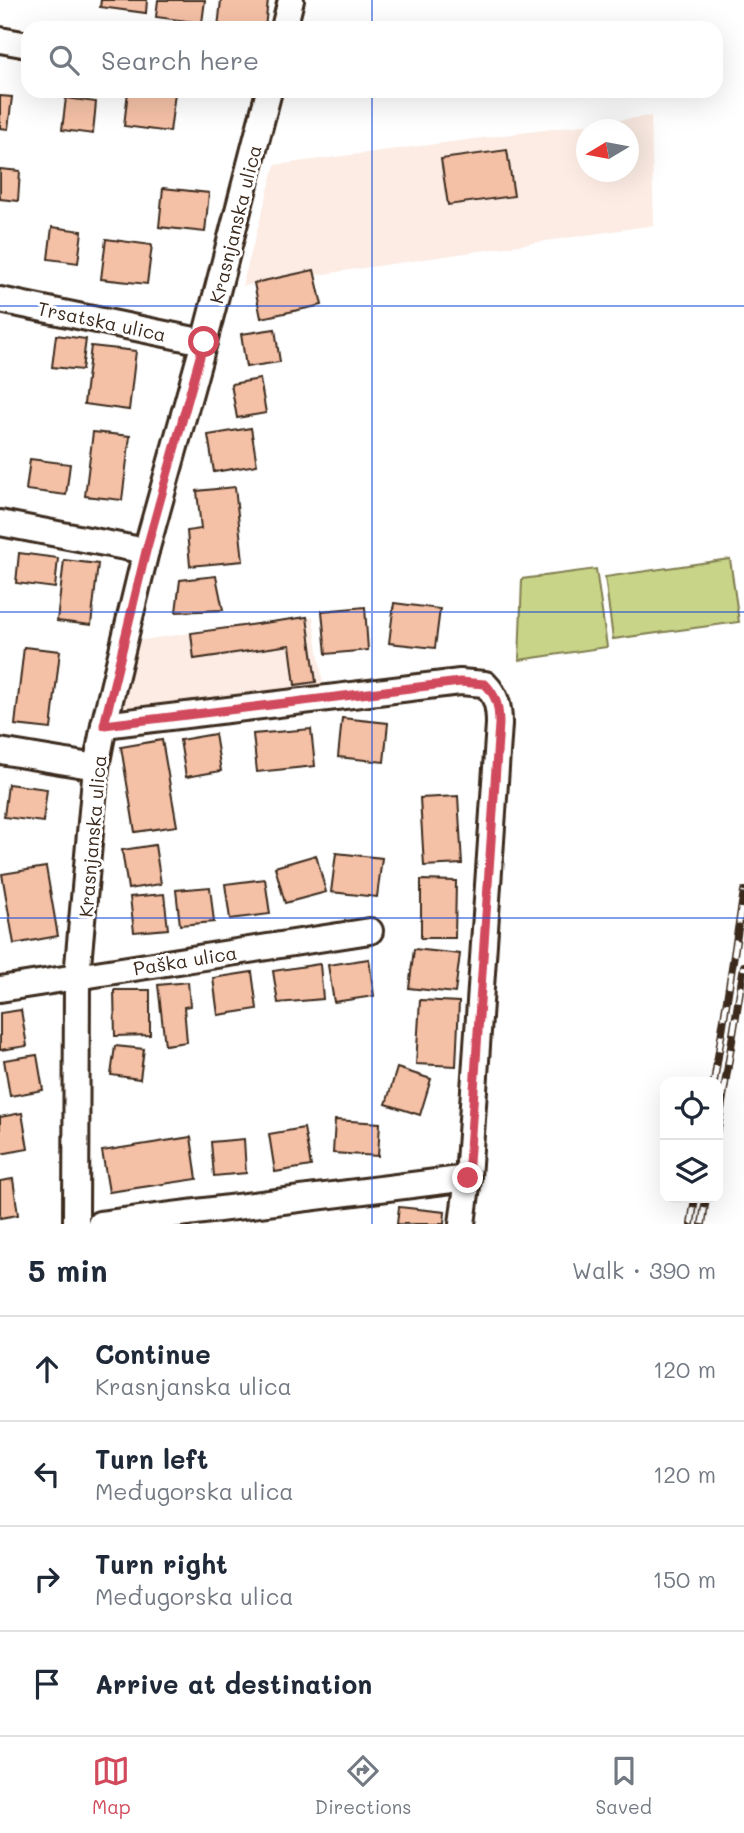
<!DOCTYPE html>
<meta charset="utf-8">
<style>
:root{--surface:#fff;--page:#f6f6f7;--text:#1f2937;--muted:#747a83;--line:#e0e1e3;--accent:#d1495b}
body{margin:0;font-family:Mali,sans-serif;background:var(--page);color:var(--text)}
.controls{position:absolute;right:21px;bottom:21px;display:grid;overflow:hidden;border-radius:14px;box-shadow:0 7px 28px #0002}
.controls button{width:63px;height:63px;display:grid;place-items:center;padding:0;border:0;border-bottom:2px solid var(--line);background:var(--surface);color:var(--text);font:35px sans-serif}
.compass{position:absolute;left:576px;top:119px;width:63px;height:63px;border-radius:50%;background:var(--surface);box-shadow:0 7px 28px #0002;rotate:260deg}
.stop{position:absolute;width:21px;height:21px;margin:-16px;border:5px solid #d1495b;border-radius:50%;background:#fff}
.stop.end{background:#d1495b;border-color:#fff;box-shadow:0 2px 7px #0008}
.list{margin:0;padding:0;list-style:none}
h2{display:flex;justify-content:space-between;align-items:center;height:91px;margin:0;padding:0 28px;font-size:30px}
h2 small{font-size:23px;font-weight:400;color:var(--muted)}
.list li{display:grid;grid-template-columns:46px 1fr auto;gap:21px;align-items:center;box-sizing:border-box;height:105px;padding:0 28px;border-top:2px solid var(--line)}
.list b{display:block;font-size:26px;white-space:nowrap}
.list p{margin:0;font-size:23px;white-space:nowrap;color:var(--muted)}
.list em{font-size:23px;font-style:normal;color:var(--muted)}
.icon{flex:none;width:38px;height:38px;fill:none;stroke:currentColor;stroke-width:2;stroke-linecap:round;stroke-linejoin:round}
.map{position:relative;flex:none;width:744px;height:1224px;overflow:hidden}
.search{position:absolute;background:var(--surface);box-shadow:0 7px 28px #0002;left:21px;right:21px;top:21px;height:77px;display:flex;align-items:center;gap:18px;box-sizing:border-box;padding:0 24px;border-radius:21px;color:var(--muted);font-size:26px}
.sheet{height:511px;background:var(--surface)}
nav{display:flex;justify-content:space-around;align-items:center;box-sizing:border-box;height:98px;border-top:2px solid var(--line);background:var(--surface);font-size:19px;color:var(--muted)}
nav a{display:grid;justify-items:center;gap:4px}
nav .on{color:var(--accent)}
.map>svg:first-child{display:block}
</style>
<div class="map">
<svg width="744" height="1224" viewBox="0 0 744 1224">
<rect width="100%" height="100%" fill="#fff"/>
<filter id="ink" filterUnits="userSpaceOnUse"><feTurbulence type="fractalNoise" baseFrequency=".0143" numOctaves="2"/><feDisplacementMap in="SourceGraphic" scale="14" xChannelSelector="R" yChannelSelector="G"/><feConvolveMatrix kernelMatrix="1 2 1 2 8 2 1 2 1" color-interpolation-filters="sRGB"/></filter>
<g filter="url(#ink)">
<g fill="#fcece4" fill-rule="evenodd">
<path d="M651,116L654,225L242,286L275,165ZM586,130H628V172H586Z"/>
<path d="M313,617L324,690L121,712L137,641L246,624Z"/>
</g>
<g fill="#c8d487" stroke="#827f52" stroke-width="2">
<path d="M730,559L739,622L613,639L605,577Z"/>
<path d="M596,569L607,647L519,660L522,579Z"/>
</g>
<g fill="#f4c0a6" stroke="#3b2a1e" stroke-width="2">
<path d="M101,0H147L146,13L100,7Z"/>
<path d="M158,0H205L202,23L156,17Z"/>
<path d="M221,0H268L265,28H218Z"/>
<path d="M128,91L175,93L170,132L124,126Z"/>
<path d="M0,96L12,97L8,129L0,128Z"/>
<path d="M66,98L96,102L93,134L62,130Z"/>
<path d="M507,150L514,196L448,205L441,159Z"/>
<path d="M0,169L20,171L18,201L0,199Z"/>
<path d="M163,188L209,193L205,232L159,227Z"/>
<path d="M52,227L82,231L78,263L48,259Z"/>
<path d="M106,239L152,245L147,284L101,279Z"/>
<path d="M314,270L322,305L261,318L254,283Z"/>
<path d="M275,329L280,362L246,367L241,334Z"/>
<path d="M56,335L86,339L82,370L52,367Z"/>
<path d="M91,346L136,351L129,410L84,404Z"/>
<path d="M260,379L266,413L237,418L231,384Z"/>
<path d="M251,428L257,465L214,472L208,435Z"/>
<path d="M93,432L130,436L122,500L85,496Z"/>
<path d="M30,459L70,464L66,495L26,490Z"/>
<path d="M235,487L243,561L190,566L187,531L201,529L197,491Z"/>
<path d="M19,553L58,558L55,588L16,583Z"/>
<path d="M64,560L98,564L91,625L57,621Z"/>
<path d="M216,576L223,610L176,612L180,580Z"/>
<path d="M394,603L440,609L435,648L389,643Z"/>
<path d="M365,607L368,650L326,654L322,611Z"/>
<path d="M307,617L316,682L295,685L290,645L194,659L191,633Z"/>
<path d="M24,647L60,651L51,729L15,725Z"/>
<path d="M342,718L388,723L384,762L338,757Z"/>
<path d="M311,729L315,766L257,772L253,734Z"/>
<path d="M215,734L221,771L186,777L180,740Z"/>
<path d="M162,740L177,826L135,832L121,747Z"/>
<path d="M8,784L47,789L43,822L4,817Z"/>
<path d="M458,796L462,864L424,866L420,798Z"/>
<path d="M155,845L161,884L128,889L122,850Z"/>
<path d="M336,853L382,858L377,897L331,892Z"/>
<path d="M316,855L326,892L285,903L275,867Z"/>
<path d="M46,867L58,936L14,944L2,874Z"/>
<path d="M265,879L270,914L230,919L225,884Z"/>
<path d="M421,880L456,881L455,938H421Z"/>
<path d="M210,887L214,922L180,925L176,890Z"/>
<path d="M164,894L168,929L134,932L130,897Z"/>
<path d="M414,949L460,954L455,993L409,988Z"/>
<path d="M369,959L374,996L334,1002L328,965Z"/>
<path d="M320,964L323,999L278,1003L273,971Z"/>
<path d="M252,972L257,1009L218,1015L213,978Z"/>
<path d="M188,982L190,1006L184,1007L187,1042L165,1045L158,985Z"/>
<path d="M114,990H150V1035L115,1036Z"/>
<path d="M420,1000L459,1002L456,1066L416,1064Z"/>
<path d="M21,1010L27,1046L0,1050V1013Z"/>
<path d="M115,1046L144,1049L140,1079L111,1075Z"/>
<path d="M37,1055L43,1090L10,1096L4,1060Z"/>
<path d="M397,1068L431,1079L420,1115L386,1104Z"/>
<path d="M22,1113L28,1149L0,1154V1117Z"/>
<path d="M335,1120L380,1123L378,1156L333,1153Z"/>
<path d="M304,1128L311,1166L275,1172L269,1134Z"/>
<path d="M191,1137L197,1179L109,1192L102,1151Z"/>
<path d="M244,1139L246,1173L214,1176L211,1142Z"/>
<path d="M13,1179L18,1215L0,1218V1181Z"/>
<path d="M399,1207L445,1212L444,1224H397Z"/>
</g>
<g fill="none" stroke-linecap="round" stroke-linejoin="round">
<g stroke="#3b2a1e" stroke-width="30">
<g id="minor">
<path d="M284,28L291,0"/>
<path d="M0,40L28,45"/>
<path d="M0,300L204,342"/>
<path d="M0,523L146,551"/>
<path d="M104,725L460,682L485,684C497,696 499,708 499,724L468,1178L462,1224"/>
<path d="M0,751L96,767"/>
<path d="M0,989L370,931"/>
<path d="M76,1224L77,976L96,767L104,725L146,551L204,342L269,91"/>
<path d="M100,1224L468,1178"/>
</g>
</g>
<use href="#minor" stroke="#fff" stroke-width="24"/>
<g stroke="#3b2a1e" stroke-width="8">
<g id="rail">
<path d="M714,1082L744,891"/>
<path d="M718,1128L744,966"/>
<path d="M691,1224L695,1198"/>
<path d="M702,1224L706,1198"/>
</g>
</g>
<use href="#rail" stroke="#fff" stroke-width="5" stroke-dasharray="16" stroke-linecap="butt"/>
</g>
</g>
<g fill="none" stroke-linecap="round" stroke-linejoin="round" filter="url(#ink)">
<path stroke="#d1495b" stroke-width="9" d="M204,342L146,551L104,725L460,682L485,684C497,696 499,708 499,724L468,1178"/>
</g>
<path fill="none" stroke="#1d4ed8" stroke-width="2" stroke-opacity="0.55" d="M372,0V28M372,91V1224M0,306H744M0,612H744M0,918H744"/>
<g text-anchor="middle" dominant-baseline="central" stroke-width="6" stroke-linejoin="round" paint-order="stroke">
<g font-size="19" fill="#3b2a1e" stroke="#fff">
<text transform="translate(235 224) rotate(-76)">Krasnjanska ulica</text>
<text transform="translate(102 321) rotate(12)">Trsatska ulica</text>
<text transform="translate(92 836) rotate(-85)">Krasnjanska ulica</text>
<text transform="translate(185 960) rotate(-9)">Paška ulica</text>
</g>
</g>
</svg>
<div class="controls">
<button><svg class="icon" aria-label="locate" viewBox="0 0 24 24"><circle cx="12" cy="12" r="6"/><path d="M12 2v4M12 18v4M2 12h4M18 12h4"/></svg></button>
<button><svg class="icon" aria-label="layers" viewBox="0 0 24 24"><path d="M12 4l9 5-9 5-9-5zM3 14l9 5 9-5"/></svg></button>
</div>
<svg class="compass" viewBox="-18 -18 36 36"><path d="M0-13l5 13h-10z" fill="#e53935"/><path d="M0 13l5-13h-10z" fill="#747a83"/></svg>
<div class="stop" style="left:204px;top:342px"></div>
<div class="stop end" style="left:468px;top:1178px"></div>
<div class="search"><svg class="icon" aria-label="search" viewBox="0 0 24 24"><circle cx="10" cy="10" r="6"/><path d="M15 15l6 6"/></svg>Search here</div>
</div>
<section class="sheet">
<h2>5 min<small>Walk · 390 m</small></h2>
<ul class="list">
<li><svg class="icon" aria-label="ahead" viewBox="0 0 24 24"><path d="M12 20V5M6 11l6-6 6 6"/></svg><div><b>Continue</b><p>Krasnjanska ulica</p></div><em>120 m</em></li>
<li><svg class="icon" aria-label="left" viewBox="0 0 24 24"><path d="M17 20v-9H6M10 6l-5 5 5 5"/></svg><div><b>Turn left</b><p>Međugorska ulica</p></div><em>120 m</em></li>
<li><svg class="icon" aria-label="right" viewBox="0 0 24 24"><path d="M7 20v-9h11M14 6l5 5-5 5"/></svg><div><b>Turn right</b><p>Međugorska ulica</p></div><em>150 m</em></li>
<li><svg class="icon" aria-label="arrive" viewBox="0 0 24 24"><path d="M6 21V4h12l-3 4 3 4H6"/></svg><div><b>Arrive at destination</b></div></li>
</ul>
</section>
<nav>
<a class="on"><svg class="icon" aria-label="map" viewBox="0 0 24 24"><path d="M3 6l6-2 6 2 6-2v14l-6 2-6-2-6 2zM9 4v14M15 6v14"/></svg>Map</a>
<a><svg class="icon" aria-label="directions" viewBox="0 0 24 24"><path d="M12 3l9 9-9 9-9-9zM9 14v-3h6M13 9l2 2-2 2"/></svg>Directions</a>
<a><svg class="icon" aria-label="saved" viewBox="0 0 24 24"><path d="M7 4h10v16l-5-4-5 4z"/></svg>Saved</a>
</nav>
